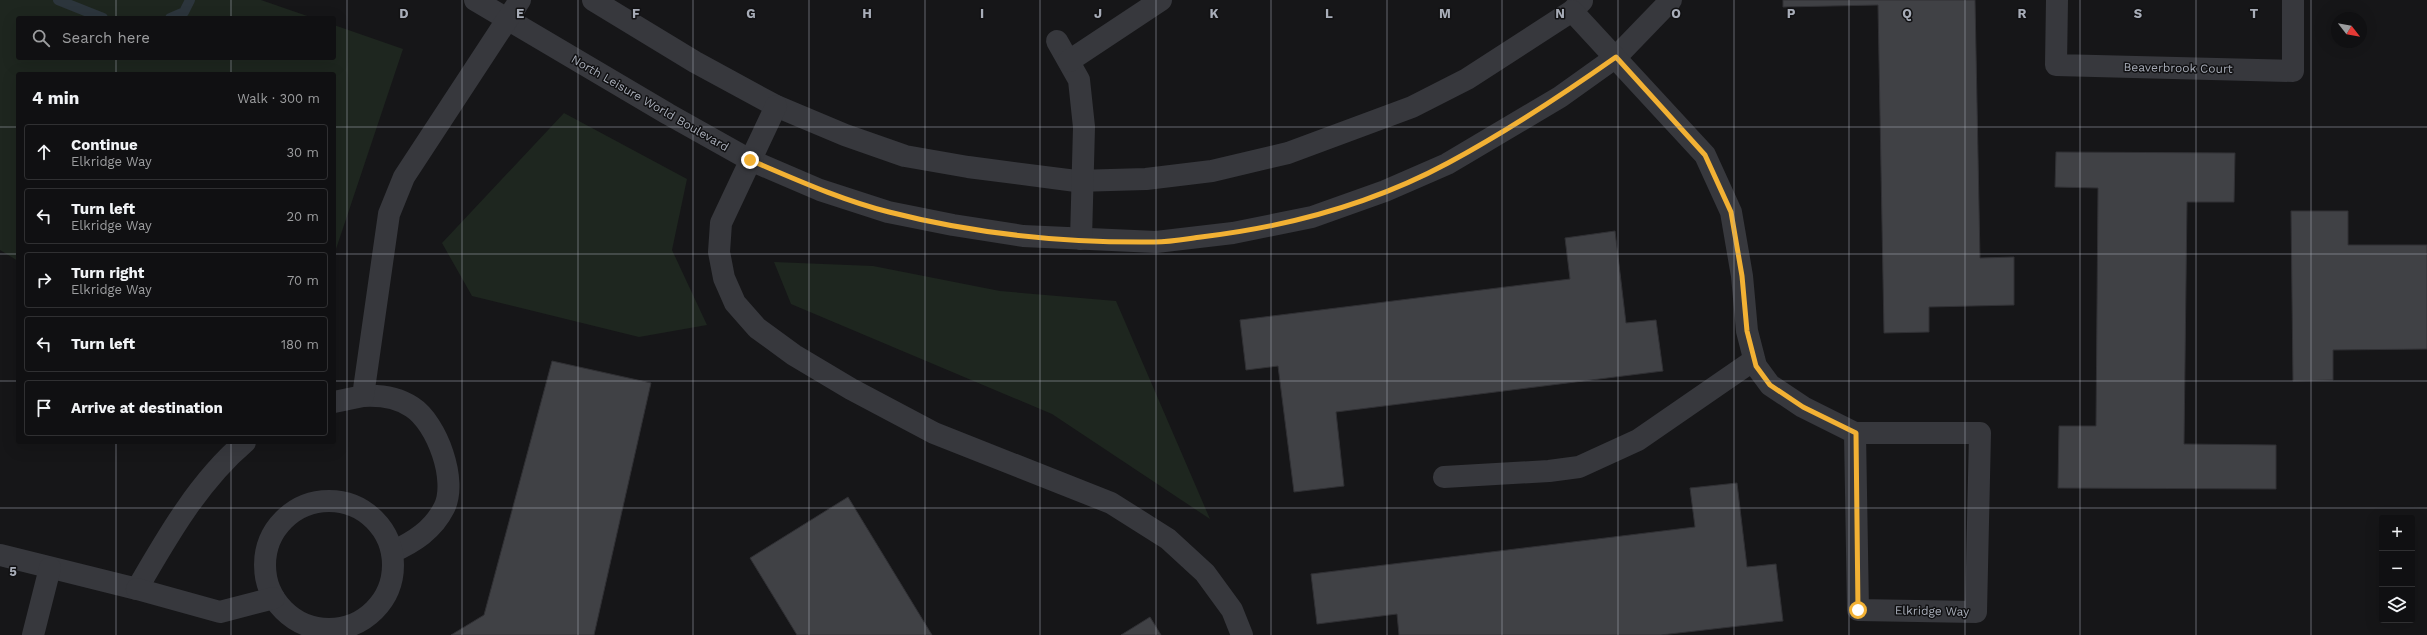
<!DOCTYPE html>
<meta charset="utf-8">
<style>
:root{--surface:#101012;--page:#1e1e20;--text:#f1f3f6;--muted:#9c9d9f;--line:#303032}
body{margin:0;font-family:"Work Sans",sans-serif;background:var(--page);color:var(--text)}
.controls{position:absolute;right:12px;bottom:12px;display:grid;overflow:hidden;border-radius:4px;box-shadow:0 4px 16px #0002}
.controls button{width:36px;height:36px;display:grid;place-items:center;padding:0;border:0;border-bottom:1px solid var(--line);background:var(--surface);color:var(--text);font:20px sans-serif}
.compass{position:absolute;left:2331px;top:12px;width:36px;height:36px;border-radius:50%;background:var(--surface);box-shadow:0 4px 16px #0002;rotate:121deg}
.stop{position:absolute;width:12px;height:12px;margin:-9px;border:3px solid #f2b134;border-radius:50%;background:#fff}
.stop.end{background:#f2b134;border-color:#fff;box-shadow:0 1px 4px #0008}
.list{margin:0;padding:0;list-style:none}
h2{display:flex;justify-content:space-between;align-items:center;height:52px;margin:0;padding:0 16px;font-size:17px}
h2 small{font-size:13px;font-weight:400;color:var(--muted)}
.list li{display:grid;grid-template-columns:26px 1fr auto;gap:12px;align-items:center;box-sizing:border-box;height:56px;margin:0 8px 8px;padding:0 8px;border:1px solid var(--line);border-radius:4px}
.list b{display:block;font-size:15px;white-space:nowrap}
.list p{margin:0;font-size:13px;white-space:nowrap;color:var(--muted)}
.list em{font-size:13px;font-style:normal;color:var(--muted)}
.icon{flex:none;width:22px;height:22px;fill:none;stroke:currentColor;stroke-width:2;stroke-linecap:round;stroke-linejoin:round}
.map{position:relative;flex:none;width:2427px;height:635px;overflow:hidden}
.search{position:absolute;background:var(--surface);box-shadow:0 4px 16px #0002;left:16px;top:16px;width:320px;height:44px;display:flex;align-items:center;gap:10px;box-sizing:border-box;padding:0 14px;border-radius:4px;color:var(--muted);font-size:15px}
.panel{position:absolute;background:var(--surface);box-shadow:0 4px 16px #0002;left:16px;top:72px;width:320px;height:372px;border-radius:4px}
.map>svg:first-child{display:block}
</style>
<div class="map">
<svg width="2427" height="635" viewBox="0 0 2427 635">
<rect width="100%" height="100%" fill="#161618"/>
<g fill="#1e261f">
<path d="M0,0H261L313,18H18V58H334V25L403,49L334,255V74H18V261L0,250Z"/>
<path d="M564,113L687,179L672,250L707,325L639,337L472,296L442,243Z"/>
<path d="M774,262L873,266L1000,291L1116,301L1210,519L1052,414L791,304Z"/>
</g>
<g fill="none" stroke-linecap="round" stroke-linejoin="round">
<g stroke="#2c353c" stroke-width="10">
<path d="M58,0L103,18"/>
<path d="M170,18L184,12L190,0"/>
</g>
</g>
<g fill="#404145" stroke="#303034">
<path d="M1783,0H1975L1980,258L2014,257V305L1929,307V332L1884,333L1878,5L1783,7Z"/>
<path d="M2056,152L2235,153L2234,202H2187L2184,444L2276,445V489L2058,488L2059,426H2096L2098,188L2055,187Z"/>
<path d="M2291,211H2348V245H2427V349L2333,350V380L2293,381Z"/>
<path d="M1615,231L1626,323L1656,320L1663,371L1336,412L1344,486L1294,492L1278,366L1246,370L1240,320L1570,279L1565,238Z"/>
<path d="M552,361L651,383L594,635H451L484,615Z"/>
<path d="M1737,483L1747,567L1776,564L1783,621L1661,635H1399L1397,614L1317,624L1311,574L1695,527L1690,488Z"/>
<path d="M848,497L932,635H797L750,558Z"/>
<path d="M1150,617L1161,635H1121Z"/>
</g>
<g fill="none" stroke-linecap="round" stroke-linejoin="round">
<g stroke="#37383d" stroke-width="22">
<path d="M475,0L668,114L750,160L820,190L888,212L953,225L1023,236L1156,242L1233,233L1312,217L1385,191L1447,164L1560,97L1616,57L1671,0"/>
<path d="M593,0L695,62L776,106L845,135L905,156L968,167L1076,181L1146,179L1212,171L1288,153L1412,107L1467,79L1572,11L1582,1"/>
<path d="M2057,0L2056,65L2293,71V0"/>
<path d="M1572,11L1705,155L1731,212L1742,276L1747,331L1756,366L1770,385L1803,407L1855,433H1980L1976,612L1858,610L1855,433"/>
<path d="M1057,41L1079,80L1084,127L1081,239"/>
<path d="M1069,61L1161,0"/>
<path d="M776,106L721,223L719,252L724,278L735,303L757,328L794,355L851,389L934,433L1111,503L1168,539L1205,573L1232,610L1242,635"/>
<path d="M363,396C380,395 397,397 412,407C437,423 458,481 444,508C433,530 414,542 392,552"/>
<path d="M334,402L363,396L389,214L404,177L520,0"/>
<path d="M1444,477L1549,471L1579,467L1638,440L1754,360"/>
<circle cx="329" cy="565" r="64"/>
<path d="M0,555L137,589C167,537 199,481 245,442"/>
<path d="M137,589L220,612L274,598"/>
<path d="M33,635L50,568"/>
</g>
</g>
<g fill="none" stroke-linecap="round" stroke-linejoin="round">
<path stroke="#f2b134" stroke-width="5" d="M750,160C795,179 841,200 889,212C975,234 1066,243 1155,242C1170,242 1186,239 1201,237C1285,227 1372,204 1448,163C1506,132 1562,95 1616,57L1705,155L1731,212L1742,276L1747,331L1756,366L1770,385L1803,407L1856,433L1858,610"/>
</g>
<path fill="none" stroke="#a8adb8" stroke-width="1" stroke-opacity="0.55" d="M116,0V18M231,0V18M347,0V635M462,0V635M578,0V635M693,0V635M809,0V635M925,0V635M1040,0V635M1156,0V635M1271,0V635M1387,0V635M1502,0V635M1618,0V635M1734,0V635M1849,0V635M1965,0V635M2080,0V635M2196,0V635M2311,0V635M116,58V74M231,58V74M0,127H18M334,127H2427M0,254H18M334,254H2427M0,381H18M334,381H2427M116,442V635M231,442V635M0,508H2427"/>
<g text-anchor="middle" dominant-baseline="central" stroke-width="3" stroke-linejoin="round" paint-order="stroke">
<g font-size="12" fill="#a8adb8" stroke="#111113">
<text transform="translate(2178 68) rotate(1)">Beaverbrook Court</text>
<text transform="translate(650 103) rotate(30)">North Leisure World Boulevard</text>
<text transform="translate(1932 611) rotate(1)">Elkridge Way</text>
</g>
</g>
<g font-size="13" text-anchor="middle" font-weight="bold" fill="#a8adb8" stroke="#111113" stroke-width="3" stroke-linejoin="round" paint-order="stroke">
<text x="404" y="18">D</text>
<text x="520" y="18">E</text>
<text x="636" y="18">F</text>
<text x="751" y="18">G</text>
<text x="867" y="18">H</text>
<text x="982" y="18">I</text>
<text x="1098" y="18">J</text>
<text x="1214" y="18">K</text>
<text x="1329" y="18">L</text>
<text x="1445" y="18">M</text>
<text x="1560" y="18">N</text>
<text x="1676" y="18">O</text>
<text x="1791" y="18">P</text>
<text x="1907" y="18">Q</text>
<text x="2022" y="18">R</text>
<text x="2138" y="18">S</text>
<text x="2254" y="18">T</text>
<text x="13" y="576">5</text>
</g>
</svg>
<div class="controls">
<button>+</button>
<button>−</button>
<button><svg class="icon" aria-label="layers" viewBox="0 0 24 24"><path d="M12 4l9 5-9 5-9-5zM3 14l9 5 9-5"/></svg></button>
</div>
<svg class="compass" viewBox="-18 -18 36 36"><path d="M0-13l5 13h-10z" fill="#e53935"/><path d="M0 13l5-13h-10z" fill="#9c9d9f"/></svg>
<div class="stop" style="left:1858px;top:610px"></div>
<div class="stop end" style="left:750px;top:160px"></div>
<div class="search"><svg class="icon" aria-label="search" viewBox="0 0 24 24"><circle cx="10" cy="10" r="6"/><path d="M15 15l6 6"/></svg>Search here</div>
<section class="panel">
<h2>4 min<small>Walk · 300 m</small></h2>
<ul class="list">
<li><svg class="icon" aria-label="ahead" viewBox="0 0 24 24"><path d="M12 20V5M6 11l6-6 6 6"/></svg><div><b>Continue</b><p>Elkridge Way</p></div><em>30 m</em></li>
<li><svg class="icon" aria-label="left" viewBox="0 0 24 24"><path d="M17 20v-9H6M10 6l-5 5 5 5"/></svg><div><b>Turn left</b><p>Elkridge Way</p></div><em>20 m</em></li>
<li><svg class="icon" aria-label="right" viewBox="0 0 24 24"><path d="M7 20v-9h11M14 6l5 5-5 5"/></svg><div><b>Turn right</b><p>Elkridge Way</p></div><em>70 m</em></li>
<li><svg class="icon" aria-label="left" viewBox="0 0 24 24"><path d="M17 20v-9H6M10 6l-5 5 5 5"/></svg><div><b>Turn left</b></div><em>180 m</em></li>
<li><svg class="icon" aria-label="arrive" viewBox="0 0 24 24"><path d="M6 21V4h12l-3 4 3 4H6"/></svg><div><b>Arrive at destination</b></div></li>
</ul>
</section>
</div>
